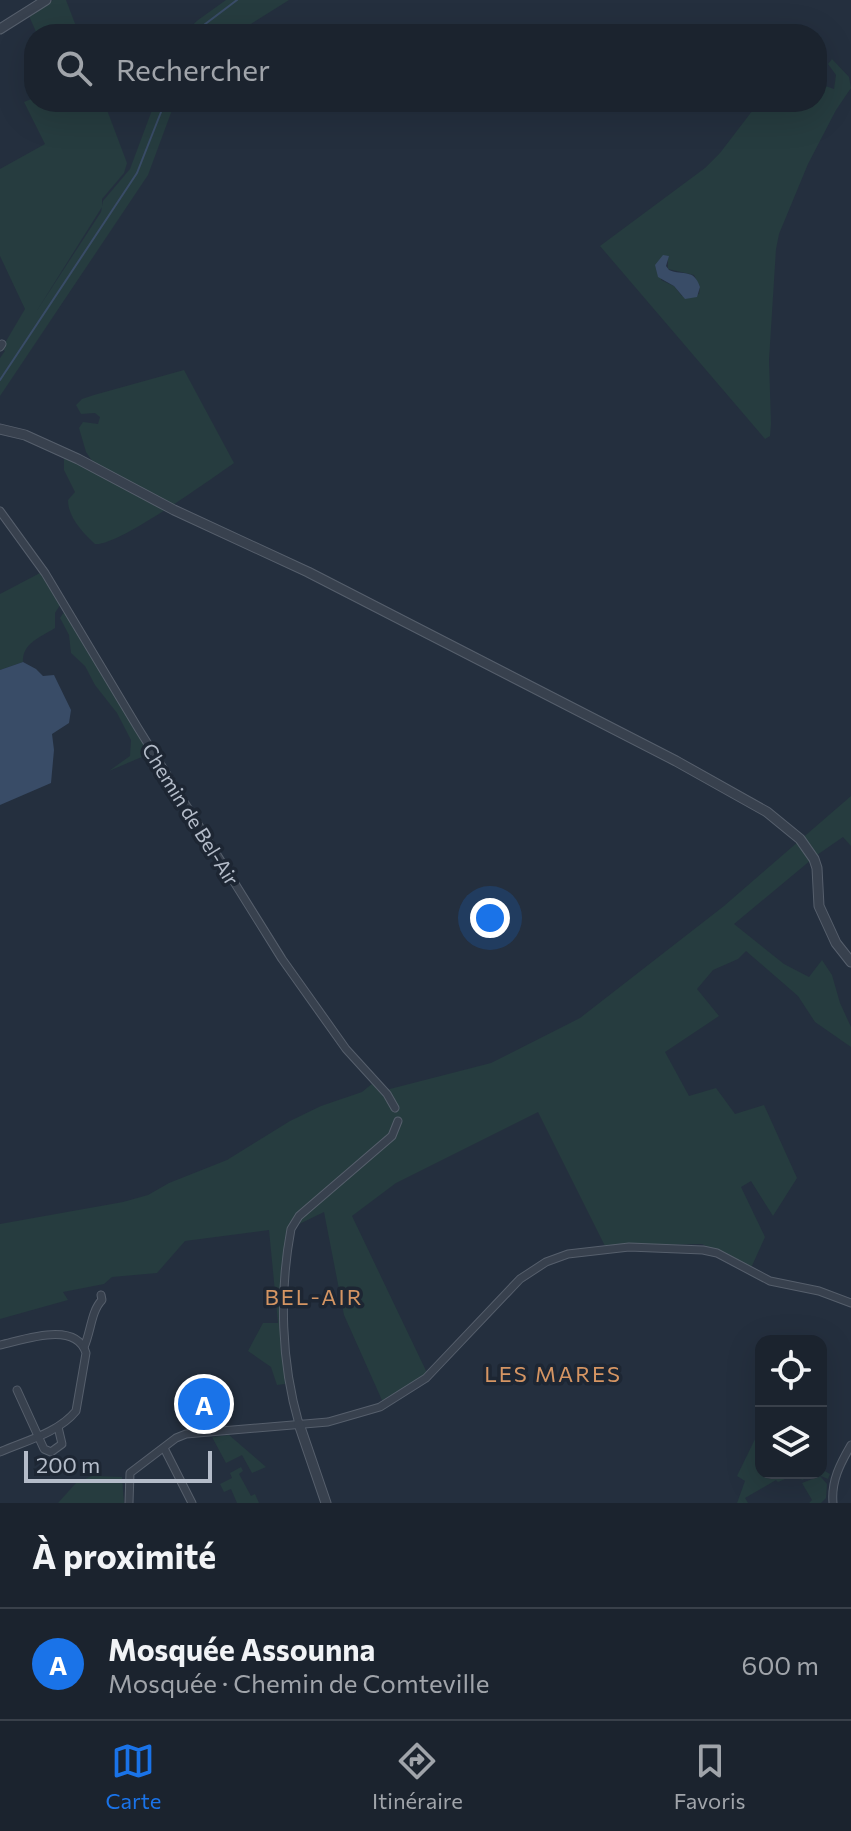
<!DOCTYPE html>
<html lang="fr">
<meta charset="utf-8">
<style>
:root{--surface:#1b232e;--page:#282f3a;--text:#f1f3f6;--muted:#a0a4aa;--line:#39404a;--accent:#1a73e8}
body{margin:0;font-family:Commissioner,sans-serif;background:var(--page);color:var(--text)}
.controls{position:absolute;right:24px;bottom:24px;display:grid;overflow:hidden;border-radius:16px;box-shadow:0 8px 32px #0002}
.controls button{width:72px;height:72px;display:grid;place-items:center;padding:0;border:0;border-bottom:2px solid var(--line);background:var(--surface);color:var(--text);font:40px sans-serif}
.scale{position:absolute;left:24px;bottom:20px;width:188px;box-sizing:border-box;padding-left:8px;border:4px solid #b4bcc9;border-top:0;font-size:22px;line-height:28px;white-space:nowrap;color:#b4bcc9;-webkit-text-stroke:6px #1d2633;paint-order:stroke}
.you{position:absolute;left:490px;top:918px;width:28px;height:28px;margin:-20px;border:6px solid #fff;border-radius:50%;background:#1a73e8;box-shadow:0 0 0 12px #1a73e833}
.badge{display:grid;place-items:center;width:52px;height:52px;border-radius:50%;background:var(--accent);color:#fff;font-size:26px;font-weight:700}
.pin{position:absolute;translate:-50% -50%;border:4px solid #fff;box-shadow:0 2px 8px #0006}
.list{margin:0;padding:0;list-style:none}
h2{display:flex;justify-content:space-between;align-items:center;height:104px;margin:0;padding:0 32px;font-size:34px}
h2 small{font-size:26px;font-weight:400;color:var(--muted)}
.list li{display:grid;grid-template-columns:52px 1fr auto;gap:24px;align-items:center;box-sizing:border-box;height:112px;padding:0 32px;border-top:2px solid var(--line)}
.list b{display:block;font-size:30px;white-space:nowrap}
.list p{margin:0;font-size:26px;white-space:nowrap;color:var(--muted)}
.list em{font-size:26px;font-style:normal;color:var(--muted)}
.icon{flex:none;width:44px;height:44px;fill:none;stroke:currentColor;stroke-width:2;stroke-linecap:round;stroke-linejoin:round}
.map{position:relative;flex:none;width:851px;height:1503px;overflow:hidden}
.search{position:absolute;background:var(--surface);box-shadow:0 8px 32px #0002;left:24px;right:24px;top:24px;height:88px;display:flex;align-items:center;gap:20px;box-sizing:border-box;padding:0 28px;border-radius:32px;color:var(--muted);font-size:30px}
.sheet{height:216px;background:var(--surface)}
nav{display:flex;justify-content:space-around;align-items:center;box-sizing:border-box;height:112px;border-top:2px solid var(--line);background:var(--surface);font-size:22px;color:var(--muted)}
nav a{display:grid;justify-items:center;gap:4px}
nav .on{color:var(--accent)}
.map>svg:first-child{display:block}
</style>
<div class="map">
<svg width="851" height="1503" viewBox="0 0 851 1503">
<rect width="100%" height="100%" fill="#242f3e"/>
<g fill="#263c3f" fill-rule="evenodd">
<path d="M53,0H66L79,34H37L29,16Z"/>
<path d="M226,0H289L235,34H183L198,20Z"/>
<path d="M832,59L849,77L851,88L836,110L808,164L779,234L776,249L769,360L771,424L770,436L765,439L600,246L705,168L720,153L759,102H817V83L834,89L836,75L828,64ZM668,255V269L694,275L700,287L699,294L682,296L674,286L661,280Z"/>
<path d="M34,98V102H104L127,163L124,173L102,199V207L36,312L101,212L103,201L130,169L155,102H175L148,175L0,396V358L5,351L2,348L25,309L0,256V169L45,144L24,102Z"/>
<path d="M184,370L234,463C211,479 117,547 95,544C82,532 68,517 68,500L75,492L64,470V457L103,477L86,452L79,428L83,422L98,424L100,417L95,413L81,414L76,405L82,399L94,395Z"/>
<path d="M40,573L60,605L55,613V628C41,637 22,643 23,662L0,670V594Z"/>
<path d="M64,612L66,613L151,753L109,771L130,756L131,740L117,713L95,685L85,666L71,653L69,635L60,618Z"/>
<path d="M851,796V846L843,837L817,855L734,924L784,964L809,977L822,960L832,975L840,1003L851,1027V1047L815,1022L798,996L746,951L738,959L713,970L697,989L719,1016L665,1052L689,1096L716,1088L735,1114L764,1105L797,1178L773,1216L751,1181L741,1187L765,1237L751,1268L702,1244L605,1246L538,1112L396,1183L352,1216L429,1377L385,1407L344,1315L324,1212L289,1229L283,1322L285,1384L277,1385L271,1367L248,1351L263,1323H278L269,1230L185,1241L157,1273L112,1277L104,1284L63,1292L68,1300L0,1319V1224L123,1202L148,1195L169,1183L227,1160L290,1121L321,1106L362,1092L373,1083L382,1091L491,1063L580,1018L724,906Z"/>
<path d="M229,1435L266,1467L252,1473L242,1455L226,1463L212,1437Z"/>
<path d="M755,1439L761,1441V1473H821V1469L830,1474L828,1479L816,1474L802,1480L797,1474L778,1482L776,1480L745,1498L748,1503H737L745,1481L737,1476Z"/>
<path d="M241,1467L243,1471L239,1474L251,1496L255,1494L259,1503H237L231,1489L224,1492L220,1484L232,1478L230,1473Z"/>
<path d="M92,1476L122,1477L124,1503H58L76,1483Z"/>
<path d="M820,1476L827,1484L826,1498L821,1503H809L812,1500L802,1483Z"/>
</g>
<g fill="#394c67">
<path d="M663,255L669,256L666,266L669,270C683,276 694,268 700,287L697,297L685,299L674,286L658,277L655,265Z"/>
<path d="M23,662L36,669L43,676L54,675L71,710L69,723L52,734L54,750L51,783L0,805V670Z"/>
</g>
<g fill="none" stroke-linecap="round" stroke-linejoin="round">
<g stroke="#394c67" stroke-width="2">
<path d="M192,34L237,0"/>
<path d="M0,380L137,173L165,102"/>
</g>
<g stroke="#565f6c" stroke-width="9">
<g id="minor">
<path d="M0,347L2,344"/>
<path d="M0,511L45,573L138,728L282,959L346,1049L387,1094L395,1108"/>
<path d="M0,1345C23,1340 76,1320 86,1353L76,1411C58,1433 25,1441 0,1452"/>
<path d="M84,1347C91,1332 91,1311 102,1300L101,1295"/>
<path d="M17,1390L44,1449L51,1452L62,1444L58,1427"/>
<path d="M299,1424C281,1362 279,1293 291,1229L299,1216L392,1136L398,1121"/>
<path d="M164,1448L192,1503"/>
<path d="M129,1503L130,1473L176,1438L186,1434L328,1422L380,1407L426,1378L520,1279L546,1262L568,1254L629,1247L703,1250L717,1253L770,1281L819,1291L851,1303"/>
<path d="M833,1503C831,1481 840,1464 851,1445"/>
</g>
</g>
<g stroke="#565f6c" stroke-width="11">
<g id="tertiary">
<path d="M0,29L46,0"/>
<path d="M0,429L25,435L78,459L174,510L308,572L676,761L767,812L800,839L814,859L817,868L819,906L836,943L851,962"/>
<path d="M299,1424L326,1503"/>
</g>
</g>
<use href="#minor" stroke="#38414e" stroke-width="7"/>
<use href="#tertiary" stroke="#38414e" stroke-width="9"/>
</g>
<g text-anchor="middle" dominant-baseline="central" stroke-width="7" stroke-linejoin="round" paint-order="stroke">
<g font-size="20" fill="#b4bcc9" stroke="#1d2633">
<text transform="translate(191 814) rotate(58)">Chemin de Bel-Air</text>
</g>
<g font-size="22" letter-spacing="2" fill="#d59563" stroke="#1d2633">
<text x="314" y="1296">BEL-AIR</text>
<text x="553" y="1373">LES MARES</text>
</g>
</g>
</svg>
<div class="controls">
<button><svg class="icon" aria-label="locate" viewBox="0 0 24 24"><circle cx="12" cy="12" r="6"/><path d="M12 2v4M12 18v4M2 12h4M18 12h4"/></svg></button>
<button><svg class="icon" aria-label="layers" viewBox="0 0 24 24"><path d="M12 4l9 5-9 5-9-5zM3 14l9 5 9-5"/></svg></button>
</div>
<div class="scale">200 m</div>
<div class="you"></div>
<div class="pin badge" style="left:204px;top:1404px">A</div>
<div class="search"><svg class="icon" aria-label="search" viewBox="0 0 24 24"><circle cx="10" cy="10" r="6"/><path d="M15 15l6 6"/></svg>Rechercher</div>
</div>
<section class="sheet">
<h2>À proximité<small></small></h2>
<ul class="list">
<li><span class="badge">A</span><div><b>Mosquée Assounna</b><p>Mosquée · Chemin de Comteville</p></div><em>600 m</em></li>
</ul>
</section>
<nav>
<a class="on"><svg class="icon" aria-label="map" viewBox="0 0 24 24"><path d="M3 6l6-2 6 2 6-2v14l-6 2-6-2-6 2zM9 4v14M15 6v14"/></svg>Carte</a>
<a><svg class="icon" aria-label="directions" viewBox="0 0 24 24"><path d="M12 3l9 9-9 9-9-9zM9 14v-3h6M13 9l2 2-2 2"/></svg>Itinéraire</a>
<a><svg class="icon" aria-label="saved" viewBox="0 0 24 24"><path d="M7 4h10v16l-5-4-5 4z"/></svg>Favoris</a>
</nav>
